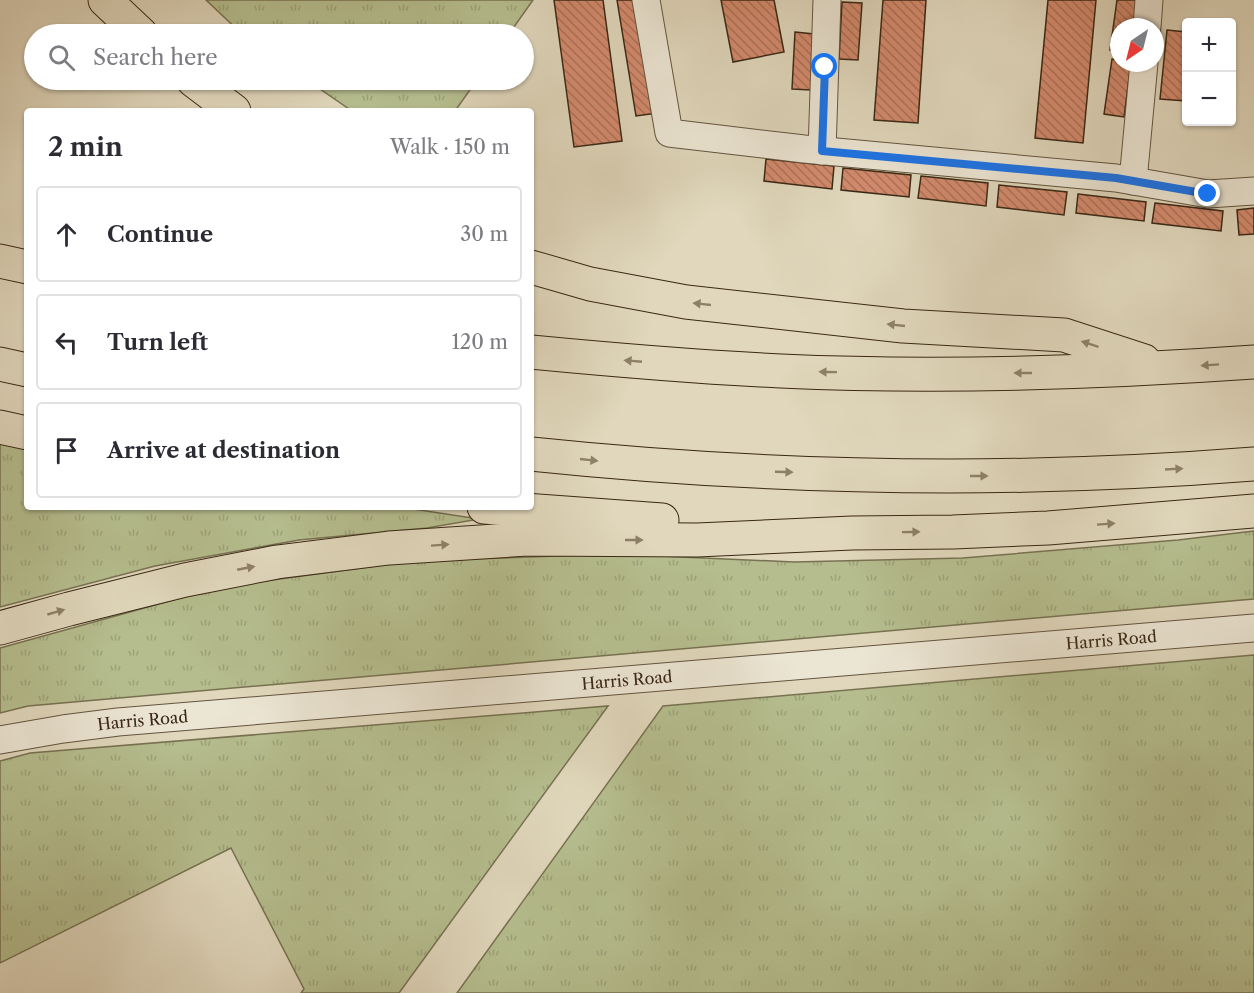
<!DOCTYPE html>
<meta charset="utf-8">
<style>
:root{--surface:#fff;--page:#f2f2f3;--text:#2b2b33;--muted:#7c7c81;--line:#e1e1e2}
body{margin:0;font-family:"Libre Caslon Text",serif;background:var(--page);color:var(--text)}
.controls{position:absolute;right:18px;top:18px;display:grid;overflow:hidden;border-radius:6px;box-shadow:0 2px 4px #0004}
.controls button{width:54px;height:54px;display:grid;place-items:center;padding:0;border:0;border-bottom:2px solid var(--line);background:var(--surface);color:var(--text);font:30px sans-serif}
.compass{position:absolute;left:1110px;top:18px;width:54px;height:54px;border-radius:50%;background:var(--surface);box-shadow:0 2px 4px #0004;rotate:215deg}
.stop{position:absolute;width:18px;height:18px;margin:-14px;border:4px solid #1a73e8;border-radius:50%;background:#fff}
.stop.end{background:#1a73e8;border-color:#fff;box-shadow:0 2px 6px #0008}
.list{margin:0;padding:0;list-style:none}
h2{display:flex;justify-content:space-between;align-items:center;height:78px;margin:0;padding:0 24px;font-size:26px}
h2 small{font-size:20px;font-weight:400;color:var(--muted)}
.list li{display:grid;grid-template-columns:39px 1fr auto;gap:18px;align-items:center;box-sizing:border-box;height:96px;margin:0 12px 12px;padding:0 12px;border:2px solid var(--line);border-radius:6px}
.list b{display:block;font-size:22px;white-space:nowrap}
.list em{font-size:20px;font-style:normal;color:var(--muted)}
.icon{flex:none;width:33px;height:33px;fill:none;stroke:currentColor;stroke-width:2;stroke-linecap:round;stroke-linejoin:round}
.map{position:relative;flex:none;width:1254px;height:993px;overflow:hidden}
.search{position:absolute;background:var(--surface);box-shadow:0 2px 4px #0004;left:24px;top:24px;width:510px;height:66px;display:flex;align-items:center;gap:15px;box-sizing:border-box;padding:0 21px;border-radius:33px;color:var(--muted);font-size:22px}
.panel{position:absolute;background:var(--surface);box-shadow:0 2px 4px #0004;left:24px;top:108px;width:510px;height:402px;border-radius:6px}
.map>svg:first-child{display:block}
</style>
<div class="map">
<svg width="1254" height="993" viewBox="0 0 1254 993">
<defs>
<pattern id="grass-tufts" width="24" height="20" patternUnits="userSpaceOnUse" patternTransform="scale(1.5)"><rect width="24" height="20" fill="#b5bd8e"/><path d="M3 7l-1-3M5 7V3M7 7l1-3M15 17l-1-3M17 17v-4M19 17l1-3" fill="none" stroke="#9ca27a"/></pattern>
<pattern id="building-back-hatch" width="6" height="6" patternUnits="userSpaceOnUse" patternTransform="scale(1.5)"><rect width="6" height="6" fill="#d38a6d"/><path d="M-1 5l2 2M0 0l6 6M5-1l2 2" fill="none" stroke="#ac7158"/></pattern>
</defs>
<rect width="100%" height="100%" fill="#e0d7bc"/>
<filter id="stains"><feTurbulence type="fractalNoise" baseFrequency=".00333" numOctaves="4"/><feColorMatrix values="0 0 0 0 .2 0 0 0 0 .09 0 0 0 0 .02 0 0 0 .5 -.17"/></filter>
<radialGradient id="worn" r=".72"><stop offset=".6" stop-color="#630" stop-opacity="0"/><stop offset="1" stop-color="#630" stop-opacity=".3"/></radialGradient>
<g fill="url(#grass-tufts)" stroke="#787252" stroke-width="1.5">
<path d="M206,0H533L509,34H242Z"/>
<path d="M307,80H477L455,111H352Z"/>
<path d="M0,433L27,439V507H400L479,519L427,528L299,540L155,566L0,607Z"/>
<path d="M1254,531V599L28,706L0,713V648L220,587L413,561L615,554L794,562L963,558L1178,540Z"/>
<path d="M1254,655V993H457L663,706Z"/>
<path d="M608,706L399,993H301L304,989L231,848L0,963V761L30,753Z"/>
</g>
<g fill="url(#building-back-hatch)" stroke="#3a2815" stroke-width="1.5">
<path d="M554,0H603L622,141L574,147Z"/>
<path d="M617,0H638L657,113L636,116Z"/>
<path d="M721,0H774L784,52L733,62Z"/>
<path d="M883,0H926L918,123L874,120Z"/>
<path d="M1048,0H1096L1083,143L1035,138Z"/>
<path d="M1117,0H1137L1133,27H1119V51L1110,50Z"/>
<path d="M842,2L862,3L858,60L839,59Z"/>
<path d="M1167,30L1186,32V101L1160,99Z"/>
<path d="M795,32L814,34L811,90L792,89Z"/>
<path d="M1112,59L1119,60V63H1131L1124,117L1104,114Z"/>
<path d="M766,159L834,166L832,189L764,181Z"/>
<path d="M843,168L911,175L909,197L841,190Z"/>
<path d="M921,176L988,183L986,206L918,198Z"/>
<path d="M999,185L1067,192L1064,215L997,207Z"/>
<path d="M1078,194L1146,202L1144,221L1076,213Z"/>
<path d="M1155,203L1223,211L1221,231L1152,223Z"/>
<path d="M1254,208V234L1239,235L1237,210Z"/>
</g>
<g fill="none" stroke-linecap="round" stroke-linejoin="round">
<g stroke="#64543f" stroke-width="29">
<g id="minor">
<path d="M646,0L669,133L804,149L1116,178L1208,194L1254,191"/>
<path d="M1147,27L1149,0"/>
<path d="M822,151L827,0"/>
<path d="M1133,181L1144,63"/>
<path id="s1" d="M0,740L63,729L118,722L1254,628"/>
</g>
</g>
<g stroke="#3a2815" stroke-width="35">
<g id="highway">
<path d="M105,0L141,34"/>
<path d="M193,80L234,111"/>
<path d="M0,261L27,267"/>
<path d="M531,267L590,284L686,302L903,326L1064,335L1144,361"/>
<path d="M531,352C614,360 697,367 781,371C938,378 1097,373 1254,362"/>
<path d="M0,364L27,370"/>
<path d="M0,427L27,433"/>
<path d="M531,454C771,479 1013,483 1254,464"/>
<path d="M484,507L662,520"/>
<path d="M0,628L69,609L185,580L277,562L389,548L527,539L697,540L852,533L953,532L1048,528L1254,511"/>
</g>
</g>
<use href="#minor" stroke="#ebe5d3" stroke-width="27"/>
<use href="#highway" stroke="#e0d7bc" stroke-width="33"/>
</g>
<defs><path id="oneway-solid" d="M-6-.8H1V-3.2L6.5 0L1 3.2V.8H-6Z" transform="scale(1.5)"/></defs>
<g fill="#8d8068">
<use href="#oneway-solid" transform="translate(702 304) rotate(-174)"/>
<use href="#oneway-solid" transform="translate(896 325) rotate(-174)"/>
<use href="#oneway-solid" transform="translate(1090 344) rotate(-162)"/>
<use href="#oneway-solid" transform="translate(633 361) rotate(-175)"/>
<use href="#oneway-solid" transform="translate(1210 365) rotate(176)"/>
<use href="#oneway-solid" transform="translate(828 372) rotate(-179)"/>
<use href="#oneway-solid" transform="translate(1023 373) rotate(180)"/>
<use href="#oneway-solid" transform="translate(589 460) rotate(6)"/>
<use href="#oneway-solid" transform="translate(1174 469) rotate(-3)"/>
<use href="#oneway-solid" transform="translate(784 472) rotate(2)"/>
<use href="#oneway-solid" transform="translate(979 476)"/>
<use href="#oneway-solid" transform="translate(1106 524) rotate(-4)"/>
<use href="#oneway-solid" transform="translate(911 532) rotate(-1)"/>
<use href="#oneway-solid" transform="translate(634 540)"/>
<use href="#oneway-solid" transform="translate(440 545) rotate(-4)"/>
<use href="#oneway-solid" transform="translate(246 568) rotate(-11)"/>
<use href="#oneway-solid" transform="translate(56 612) rotate(-16)"/>
</g>
<g fill="none" stroke-linecap="round" stroke-linejoin="round">
<path stroke="#1a73e8" stroke-width="8" d="M825,67L822,151L1116,178L1208,194"/>
</g>
<g text-anchor="middle" dominant-baseline="central" stroke-width="4.5" stroke-linejoin="round" paint-order="stroke">
<g font-size="16" fill="#3a2815" stroke="#ebe5d3">
<text stroke="none"><textPath href="#s1" startOffset="1116">Harris Road</textPath></text>
<text stroke="none"><textPath href="#s1" startOffset="630">Harris Road</textPath></text>
<text stroke="none"><textPath href="#s1" startOffset="144">Harris Road</textPath></text>
</g>
</g>
<rect width="100%" height="100%" filter="url(#stains)"/>
<rect width="100%" height="100%" fill="url(#worn)"/>
</svg>
<div class="controls">
<button>+</button>
<button>−</button>
</div>
<svg class="compass" viewBox="-18 -18 36 36"><path d="M0-13l5 13h-10z" fill="#e53935"/><path d="M0 13l5-13h-10z" fill="#7c7c81"/></svg>
<div class="stop" style="left:825px;top:67px"></div>
<div class="stop end" style="left:1208px;top:194px"></div>
<div class="search"><svg class="icon" aria-label="search" viewBox="0 0 24 24"><circle cx="10" cy="10" r="6"/><path d="M15 15l6 6"/></svg>Search here</div>
<section class="panel">
<h2>2 min<small>Walk · 150 m</small></h2>
<ul class="list">
<li><svg class="icon" aria-label="ahead" viewBox="0 0 24 24"><path d="M12 20V5M6 11l6-6 6 6"/></svg><div><b>Continue</b></div><em>30 m</em></li>
<li><svg class="icon" aria-label="left" viewBox="0 0 24 24"><path d="M17 20v-9H6M10 6l-5 5 5 5"/></svg><div><b>Turn left</b></div><em>120 m</em></li>
<li><svg class="icon" aria-label="arrive" viewBox="0 0 24 24"><path d="M6 21V4h12l-3 4 3 4H6"/></svg><div><b>Arrive at destination</b></div></li>
</ul>
</section>
</div>
